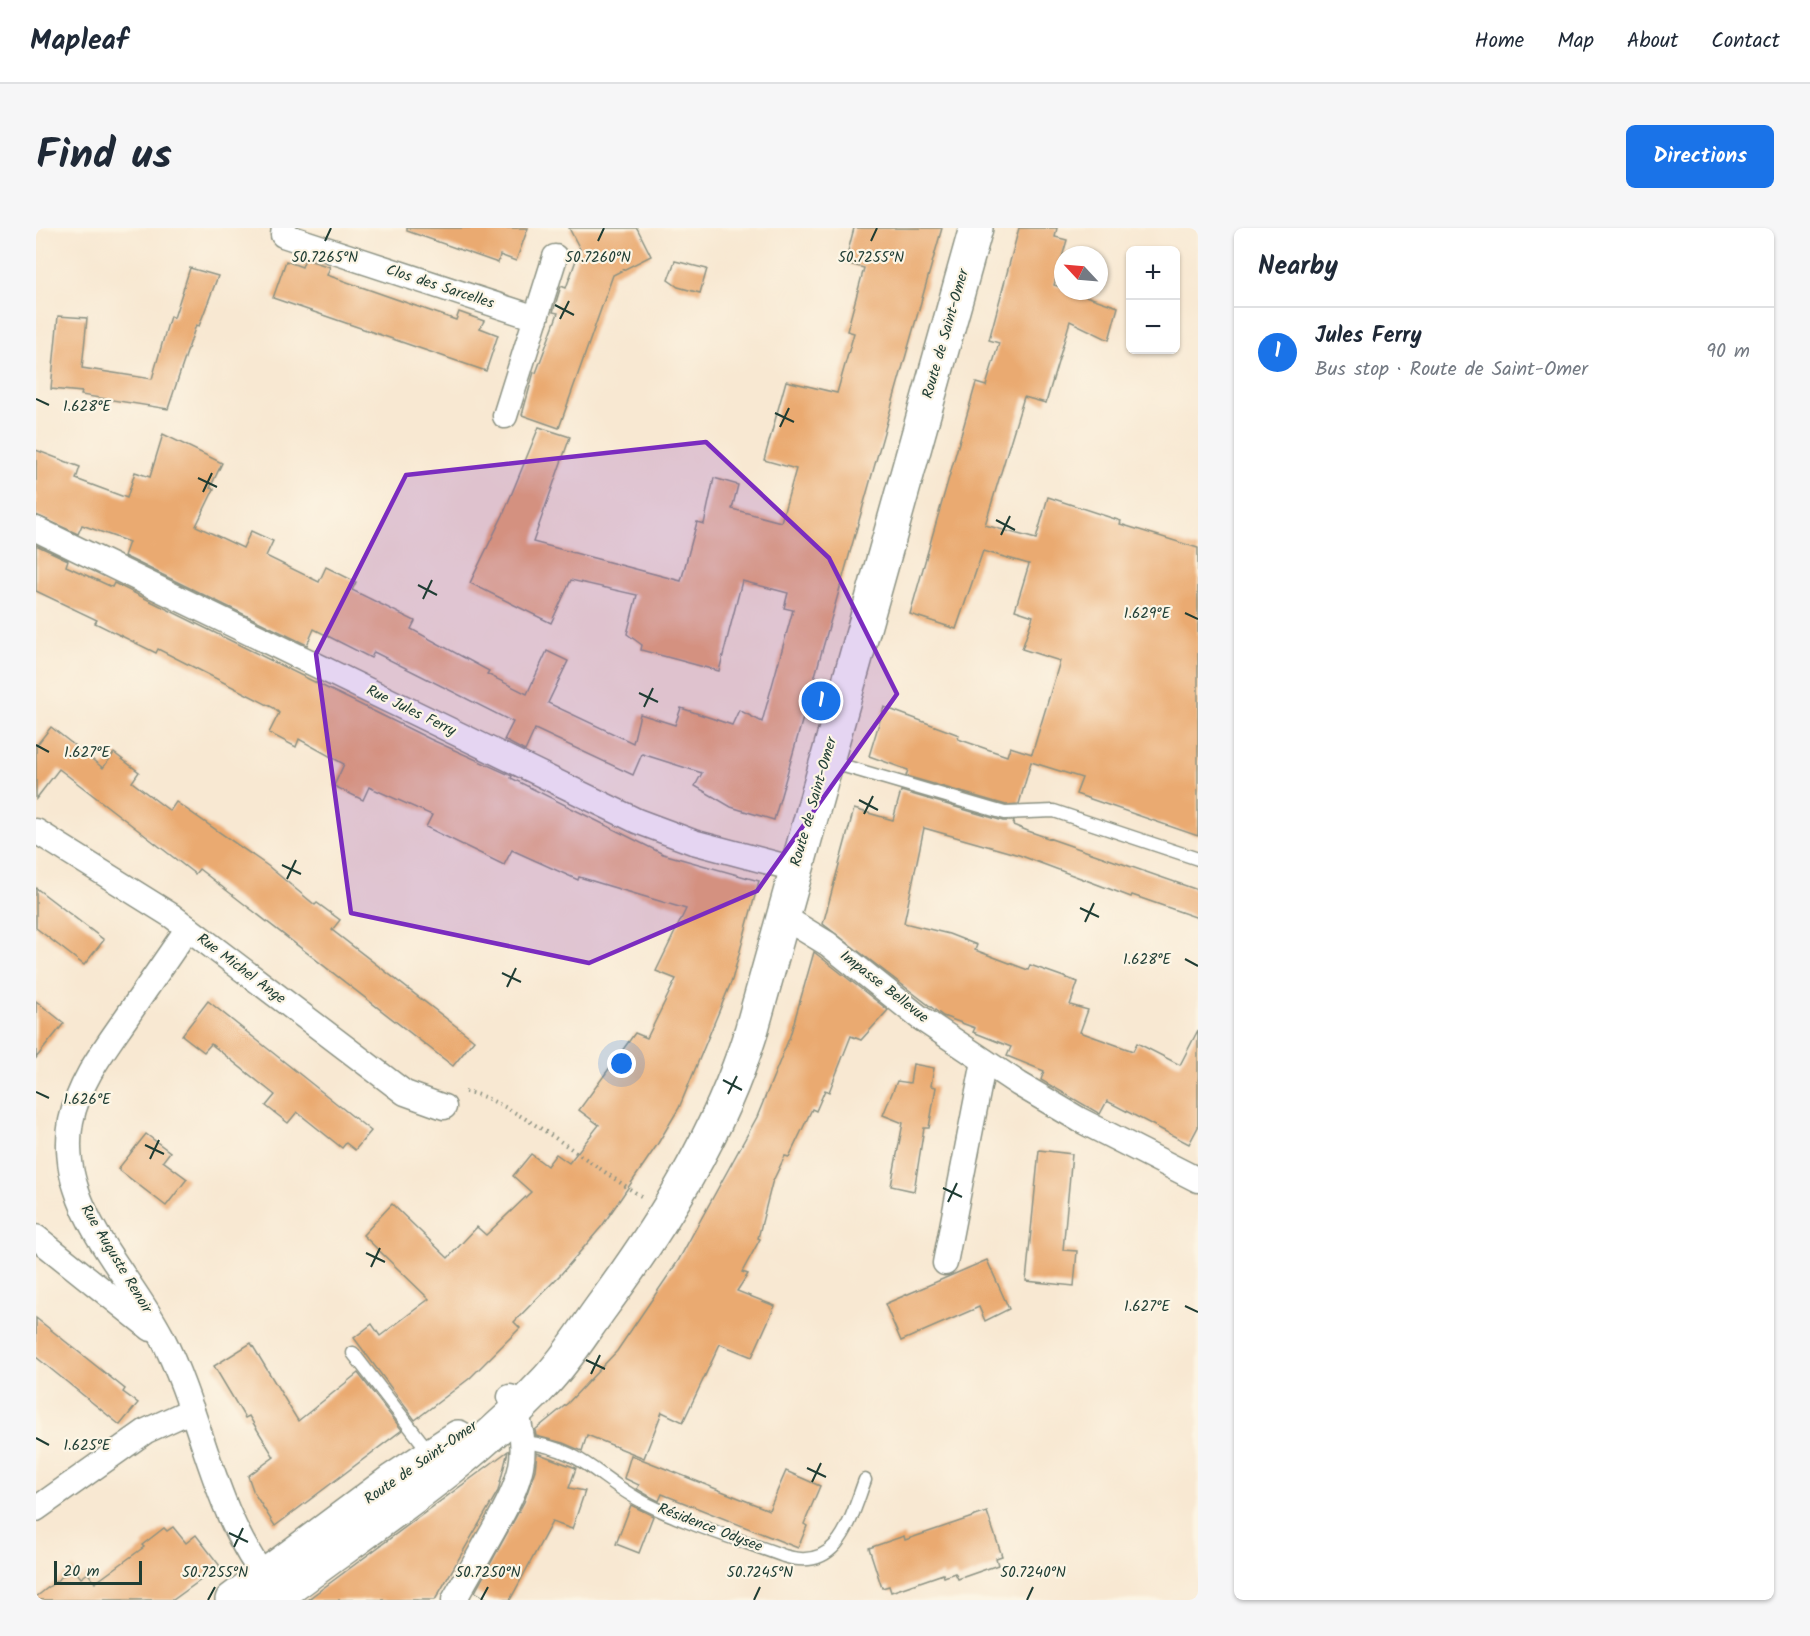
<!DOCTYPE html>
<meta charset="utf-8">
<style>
:root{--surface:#fff;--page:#f6f6f7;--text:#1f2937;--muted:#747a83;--line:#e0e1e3;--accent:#1a73e8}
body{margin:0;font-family:Kalam,sans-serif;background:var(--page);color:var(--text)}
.controls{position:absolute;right:18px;top:18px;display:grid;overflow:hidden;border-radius:9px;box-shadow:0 2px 4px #0004}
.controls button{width:54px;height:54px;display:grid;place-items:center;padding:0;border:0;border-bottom:2px solid var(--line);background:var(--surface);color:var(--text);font:30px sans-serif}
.compass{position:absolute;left:1018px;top:18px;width:54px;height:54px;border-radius:50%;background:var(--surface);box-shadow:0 2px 4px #0004;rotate:296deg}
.scale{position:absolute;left:18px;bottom:15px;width:88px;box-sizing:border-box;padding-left:6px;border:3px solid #1f3d34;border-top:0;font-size:16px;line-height:21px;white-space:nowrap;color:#1f3d34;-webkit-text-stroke:4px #fcf5e5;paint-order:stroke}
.you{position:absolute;left:586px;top:836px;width:21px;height:21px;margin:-15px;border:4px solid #fff;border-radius:50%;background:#1a73e8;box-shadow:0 0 0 9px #1a73e833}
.badge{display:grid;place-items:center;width:39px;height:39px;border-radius:50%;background:var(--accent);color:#fff;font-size:20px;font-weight:700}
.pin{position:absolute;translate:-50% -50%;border:3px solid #fff;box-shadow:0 2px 6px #0006}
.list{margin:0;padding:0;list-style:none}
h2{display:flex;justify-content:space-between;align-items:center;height:78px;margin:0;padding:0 24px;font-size:26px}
h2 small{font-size:20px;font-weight:400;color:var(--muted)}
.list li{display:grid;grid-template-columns:39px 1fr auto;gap:18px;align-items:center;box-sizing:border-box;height:90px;padding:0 24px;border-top:2px solid var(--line)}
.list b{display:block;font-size:22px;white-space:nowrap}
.list p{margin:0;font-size:20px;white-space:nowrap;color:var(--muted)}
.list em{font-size:20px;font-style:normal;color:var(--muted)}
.map{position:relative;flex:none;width:1162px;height:1372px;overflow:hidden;border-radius:9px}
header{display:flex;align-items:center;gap:36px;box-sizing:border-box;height:84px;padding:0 30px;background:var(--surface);border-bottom:2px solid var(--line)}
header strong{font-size:28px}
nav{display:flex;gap:33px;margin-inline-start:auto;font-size:21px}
.intro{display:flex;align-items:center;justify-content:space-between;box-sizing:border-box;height:144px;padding:0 36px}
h1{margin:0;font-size:42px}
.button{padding:15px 27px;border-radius:9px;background:var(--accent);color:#fff;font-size:21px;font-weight:700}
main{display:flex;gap:36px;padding:0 36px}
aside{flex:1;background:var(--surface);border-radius:9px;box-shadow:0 2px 4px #0004}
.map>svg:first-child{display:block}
</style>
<header>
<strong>Mapleaf</strong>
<nav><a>Home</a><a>Map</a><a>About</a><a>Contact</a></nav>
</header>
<div class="intro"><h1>Find us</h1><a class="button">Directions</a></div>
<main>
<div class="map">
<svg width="1162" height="1372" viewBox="0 0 1162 1372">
<rect width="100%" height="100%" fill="#fcf5e5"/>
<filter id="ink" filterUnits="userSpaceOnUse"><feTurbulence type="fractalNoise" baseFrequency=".0167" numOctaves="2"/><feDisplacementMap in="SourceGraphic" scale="12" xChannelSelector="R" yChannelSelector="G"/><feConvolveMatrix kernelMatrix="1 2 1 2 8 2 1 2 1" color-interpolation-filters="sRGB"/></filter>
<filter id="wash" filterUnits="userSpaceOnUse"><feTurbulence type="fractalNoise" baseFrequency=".008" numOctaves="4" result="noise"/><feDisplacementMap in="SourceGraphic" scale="24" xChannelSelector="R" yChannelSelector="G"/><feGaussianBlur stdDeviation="1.35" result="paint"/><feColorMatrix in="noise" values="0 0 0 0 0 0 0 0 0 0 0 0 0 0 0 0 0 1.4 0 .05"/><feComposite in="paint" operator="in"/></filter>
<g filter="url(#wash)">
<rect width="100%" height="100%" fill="#f8e8d2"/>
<g id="blocks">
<g fill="#eaaa71">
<path d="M371,0H492L480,33L464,27L462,35L371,3Z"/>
<path d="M533,0H601L615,28L577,47L523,200L486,187L498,144L500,145L522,85L517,84L525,58L530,60L544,21Z"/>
<path d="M818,0H906L738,592L695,579L659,558L666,545L606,526L597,547L499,501L489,523L468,512L477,494L338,424L335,430L278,401L271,417L88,328L93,314L46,297L42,306L0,287V222L44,239L40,251L91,270L99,244L114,249L127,206L186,235L174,260L178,261L160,298L207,320L215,303L237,313L230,328L283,354L290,339L320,354L316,362L379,393L375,401L453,443L451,446L491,466L511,423L532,433L512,475L597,515L604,486L639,497L645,480L696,497L703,482L726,494L757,382L748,380L752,365L706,353L683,443L605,422L606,417L591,406L601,367L535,352L515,395L434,355L467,287L503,199L534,209L497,314L645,353L661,294L668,296L678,250L702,257L696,281L745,294L760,241L728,232L750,153L801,165L818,105L811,103L828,40L809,35Z"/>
<path d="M983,0H1021L1019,9L1031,12L1018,57L1027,60V63H1035L1082,79L1073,112L1034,93L1010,175L988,169L949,297L1000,311L1012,269L1085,293L1084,296L1162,320V608L1040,566L1046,550L995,534L983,576L970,577L870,548L872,542L833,528L848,479L923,507L922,511L971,528L974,519L996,526L1024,433L986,421L997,388L979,382L993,336L947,323L920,401L874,386L940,155L950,158L963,115L953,112Z"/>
<path d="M269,31L294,39L291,47L420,92L423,84L448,93L444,100L462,107L450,143L237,70L250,33L266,39Z"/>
<path d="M639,33L671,41L664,65L642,59L632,52Z"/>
<path d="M154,40L182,48L163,98L160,97L132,181L45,167L46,164L15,161L22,88L51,90L46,140L116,151L134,88L138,90Z"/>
<path d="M0,317L32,332L30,338L76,359L78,355L394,511L476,548L475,550L627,626L723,653L696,752L643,880L621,917L566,998L525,1046L478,1094L484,1100L434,1150L379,1192L318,1110L336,1096L344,1108L393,1071L327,1007L356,976L412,1030L441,999L450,1007L495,964L477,948L495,926L511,938L520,926L533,935L563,897L543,882L599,805L611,810L640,751L620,743L650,681L543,649L542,652L476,622L468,637L390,599L396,587L333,559L327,572L298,558L308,536L263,511L260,519L233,505L243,485L238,480L122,421L120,425L59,395L61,392L0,363Z"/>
<path d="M15,499L67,540L78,525L103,544L96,554L134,583L140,574L232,638L279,677L281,675L304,692L296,702L438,812L417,838L163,641L159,646L23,541L0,571V518Z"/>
<path d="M865,563L967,593H978L977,597L992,603L1162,662V690L1096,667L1095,669L983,627L888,600L868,695L913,706L941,717L939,722L992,742L994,737L1042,754L1034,777L1052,782L1044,804L1097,823L1101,815L1144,837L1162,802V899L1153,916L1071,873L1064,886L1005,852L1008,843L971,828L975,819L937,804L939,800L907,788L787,696L818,581L857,592Z"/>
<path d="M0,660L68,712L48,737L0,700Z"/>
<path d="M778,724L852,782L825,812L815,808L793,864L789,862L780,883L776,881L753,929L749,928L736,955L722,1010L724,1011L706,1044L712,1046L701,1063L739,1078L716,1129L684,1116L647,1194L626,1184L608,1230L551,1207L546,1223L527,1215L500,1208L499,1202L532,1175L581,1123L642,1033L721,889L754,808Z"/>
<path d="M0,773L28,795L0,830Z"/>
<path d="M172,773L335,903L319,922L310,915L306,920L261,884L252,895L230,878L239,867L175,816L168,824L146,807Z"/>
<path d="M877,836L898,840L895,858L900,859L893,900H888L878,963L855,958L867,895L847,887L861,853L874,855Z"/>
<path d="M110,906L134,924L127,933L151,951L130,978L82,941Z"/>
<path d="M1003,922L1036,926L1027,1022L1041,1023L1038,1058L990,1053Z"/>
<path d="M951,1032L973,1081L949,1093L943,1079L865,1113L849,1076Z"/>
<path d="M0,1090L89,1161L87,1164L102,1175L84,1197L0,1129Z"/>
<path d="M215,1115L262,1193L322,1145L366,1202L239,1298L218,1265L212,1248L238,1229L213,1188L209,1190L178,1138Z"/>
<path d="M472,1223L462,1263L399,1372H271Z"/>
<path d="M501,1225L540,1240L533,1260L549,1263L536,1301L516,1294L474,1372H453L439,1364L488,1274L499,1242Z"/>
<path d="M595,1227L733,1282L750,1243L784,1258L768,1296L771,1298L762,1320L626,1266L623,1273L613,1268L601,1261L603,1257L588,1250Z"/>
<path d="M595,1277L617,1288L603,1325L580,1316Z"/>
<path d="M951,1284L966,1328L960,1330L962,1337L922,1351L919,1345L908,1349L907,1346L855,1364L853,1358L846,1360L833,1320L868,1308L869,1312Z"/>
<path d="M137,1299L150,1315L160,1307L184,1338L137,1372H0V1369L37,1340L45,1350L52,1345L59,1355L108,1319L106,1317L128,1300L131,1303Z"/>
</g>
</g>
</g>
<g filter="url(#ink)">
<use href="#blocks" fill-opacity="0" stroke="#8c9283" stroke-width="1.5"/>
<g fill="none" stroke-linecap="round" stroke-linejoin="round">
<g stroke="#8c9283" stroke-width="15">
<g id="lane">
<path d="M791,533L958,582L969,585L1018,583L1162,631"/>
<path d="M317,1125L394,1225"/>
<path d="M487,1214C547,1220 561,1250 609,1275C653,1297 702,1311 748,1328C803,1345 814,1292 829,1252"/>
</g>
</g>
<g stroke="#8c9283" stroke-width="27">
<g id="street">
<path d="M248,0L247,7L500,90"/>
<path d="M469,188L519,29"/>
<path d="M0,301L601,593L657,614L759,641"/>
<path d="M0,603L136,688L369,865L408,879"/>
<path d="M746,688L792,716L883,789L983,856L1044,892L1162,952"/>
<path d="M152,700C131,730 111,760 90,790C68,822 43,854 35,893C31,915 33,940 40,960C56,1013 101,1060 126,1109C168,1191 177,1289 238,1361"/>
<path d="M0,1009L115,1101"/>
<path d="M909,1035L948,833"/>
<path d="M0,1281L110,1203L156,1182"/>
<path d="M418,1372C431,1349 444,1326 457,1303C484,1254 499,1224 474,1169"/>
</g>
</g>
<g stroke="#8c9283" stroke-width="36">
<g id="secondary">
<path d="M196,1372L357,1252L422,1209"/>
<path d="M237,1372C329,1302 430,1239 509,1154C530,1132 546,1106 564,1081C627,996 683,906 715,804L940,0"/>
</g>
</g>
<path stroke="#8c9283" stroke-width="4" stroke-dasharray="1.5 4.5" stroke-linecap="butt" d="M429,864C468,867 566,945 605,968"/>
<use href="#lane" stroke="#fff" stroke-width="12"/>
<use href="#street" stroke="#fff" stroke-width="24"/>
<use href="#secondary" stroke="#fff" stroke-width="33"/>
</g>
</g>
<path fill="#7b2cbf" fill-opacity="0.2" stroke="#7b2cbf" stroke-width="4.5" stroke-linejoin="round" d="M670,214L793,330L861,466L721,663L553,735L315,685L280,426L370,247Z"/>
<path fill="none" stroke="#1f3d34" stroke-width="2" d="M289,13L295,0M562,13L568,0M835,13L841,0M519,77L538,87M524,91L533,73M0,171L13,177M739,185L758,194M744,199L753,180M162,250L181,259M167,264L176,245M960,292L979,302M965,307L974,288M382,357L401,367M387,371L396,352M1149,385L1162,391M603,465L622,474M608,479L617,460M0,517L13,524M823,572L842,582M828,586L837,568M246,637L265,646M251,651L260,632M1044,680L1063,689M1049,694L1058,675M1149,731L1162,738M466,745L485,754M471,759L480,740M687,852L706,862M0,864L13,870M692,866L701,848M109,917L128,926M114,931L123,912M907,960L926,969M912,974L921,955M330,1025L349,1034M335,1039L344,1020M1149,1078L1162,1084M550,1132L569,1141M555,1146L564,1127M0,1210L13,1217M771,1240L790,1249M776,1254L785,1235M193,1305L212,1314M198,1319L207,1300M172,1372L179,1359M445,1372L452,1359M718,1372L724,1359M991,1372L997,1359"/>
<g text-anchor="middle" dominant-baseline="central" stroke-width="4.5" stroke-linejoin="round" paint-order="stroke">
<g font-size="15" fill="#1f3d34" stroke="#fcf5e5">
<text transform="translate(404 59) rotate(18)">Clos des Sarcelles</text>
<text transform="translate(910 106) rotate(-74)">Route de Saint-Omer</text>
<text transform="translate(375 483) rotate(26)">Rue Jules Ferry</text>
<text transform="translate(778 574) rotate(-74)">Route de Saint-Omer</text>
<text transform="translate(205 741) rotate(37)">Rue Michel Ange</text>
<text transform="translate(848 759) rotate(38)">Impasse Bellevue</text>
<text transform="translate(80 1031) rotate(59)">Rue Auguste Renoir</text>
<text transform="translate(385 1235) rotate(-35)">Route de Saint-Omer</text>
<text transform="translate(674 1300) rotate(21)">Résidence Odysee</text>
</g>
</g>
<g font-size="15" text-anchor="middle" fill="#1f3d34" stroke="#fcf5e5" stroke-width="4.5" stroke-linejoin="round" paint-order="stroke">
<text x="289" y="34">50.7265°N</text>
<text x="562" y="34">50.7260°N</text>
<text x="835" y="34">50.7255°N</text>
<text x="51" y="183">1.628°E</text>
<text x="1111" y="390">1.629°E</text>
<text x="51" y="529">1.627°E</text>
<text x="1111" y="736">1.628°E</text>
<text x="51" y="876">1.626°E</text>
<text x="1111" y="1083">1.627°E</text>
<text x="51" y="1222">1.625°E</text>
<text x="179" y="1349">50.7255°N</text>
<text x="452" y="1349">50.7250°N</text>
<text x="724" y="1349">50.7245°N</text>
<text x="997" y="1349">50.7240°N</text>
</g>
</svg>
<div class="controls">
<button>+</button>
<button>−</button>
</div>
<svg class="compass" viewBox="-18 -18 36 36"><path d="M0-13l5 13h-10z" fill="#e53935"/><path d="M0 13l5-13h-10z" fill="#747a83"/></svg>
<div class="scale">20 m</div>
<div class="you"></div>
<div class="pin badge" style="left:785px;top:473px">1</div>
</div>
<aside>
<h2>Nearby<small></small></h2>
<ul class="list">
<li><span class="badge">1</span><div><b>Jules Ferry</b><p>Bus stop · Route de Saint-Omer</p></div><em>90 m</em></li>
</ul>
</aside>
</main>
